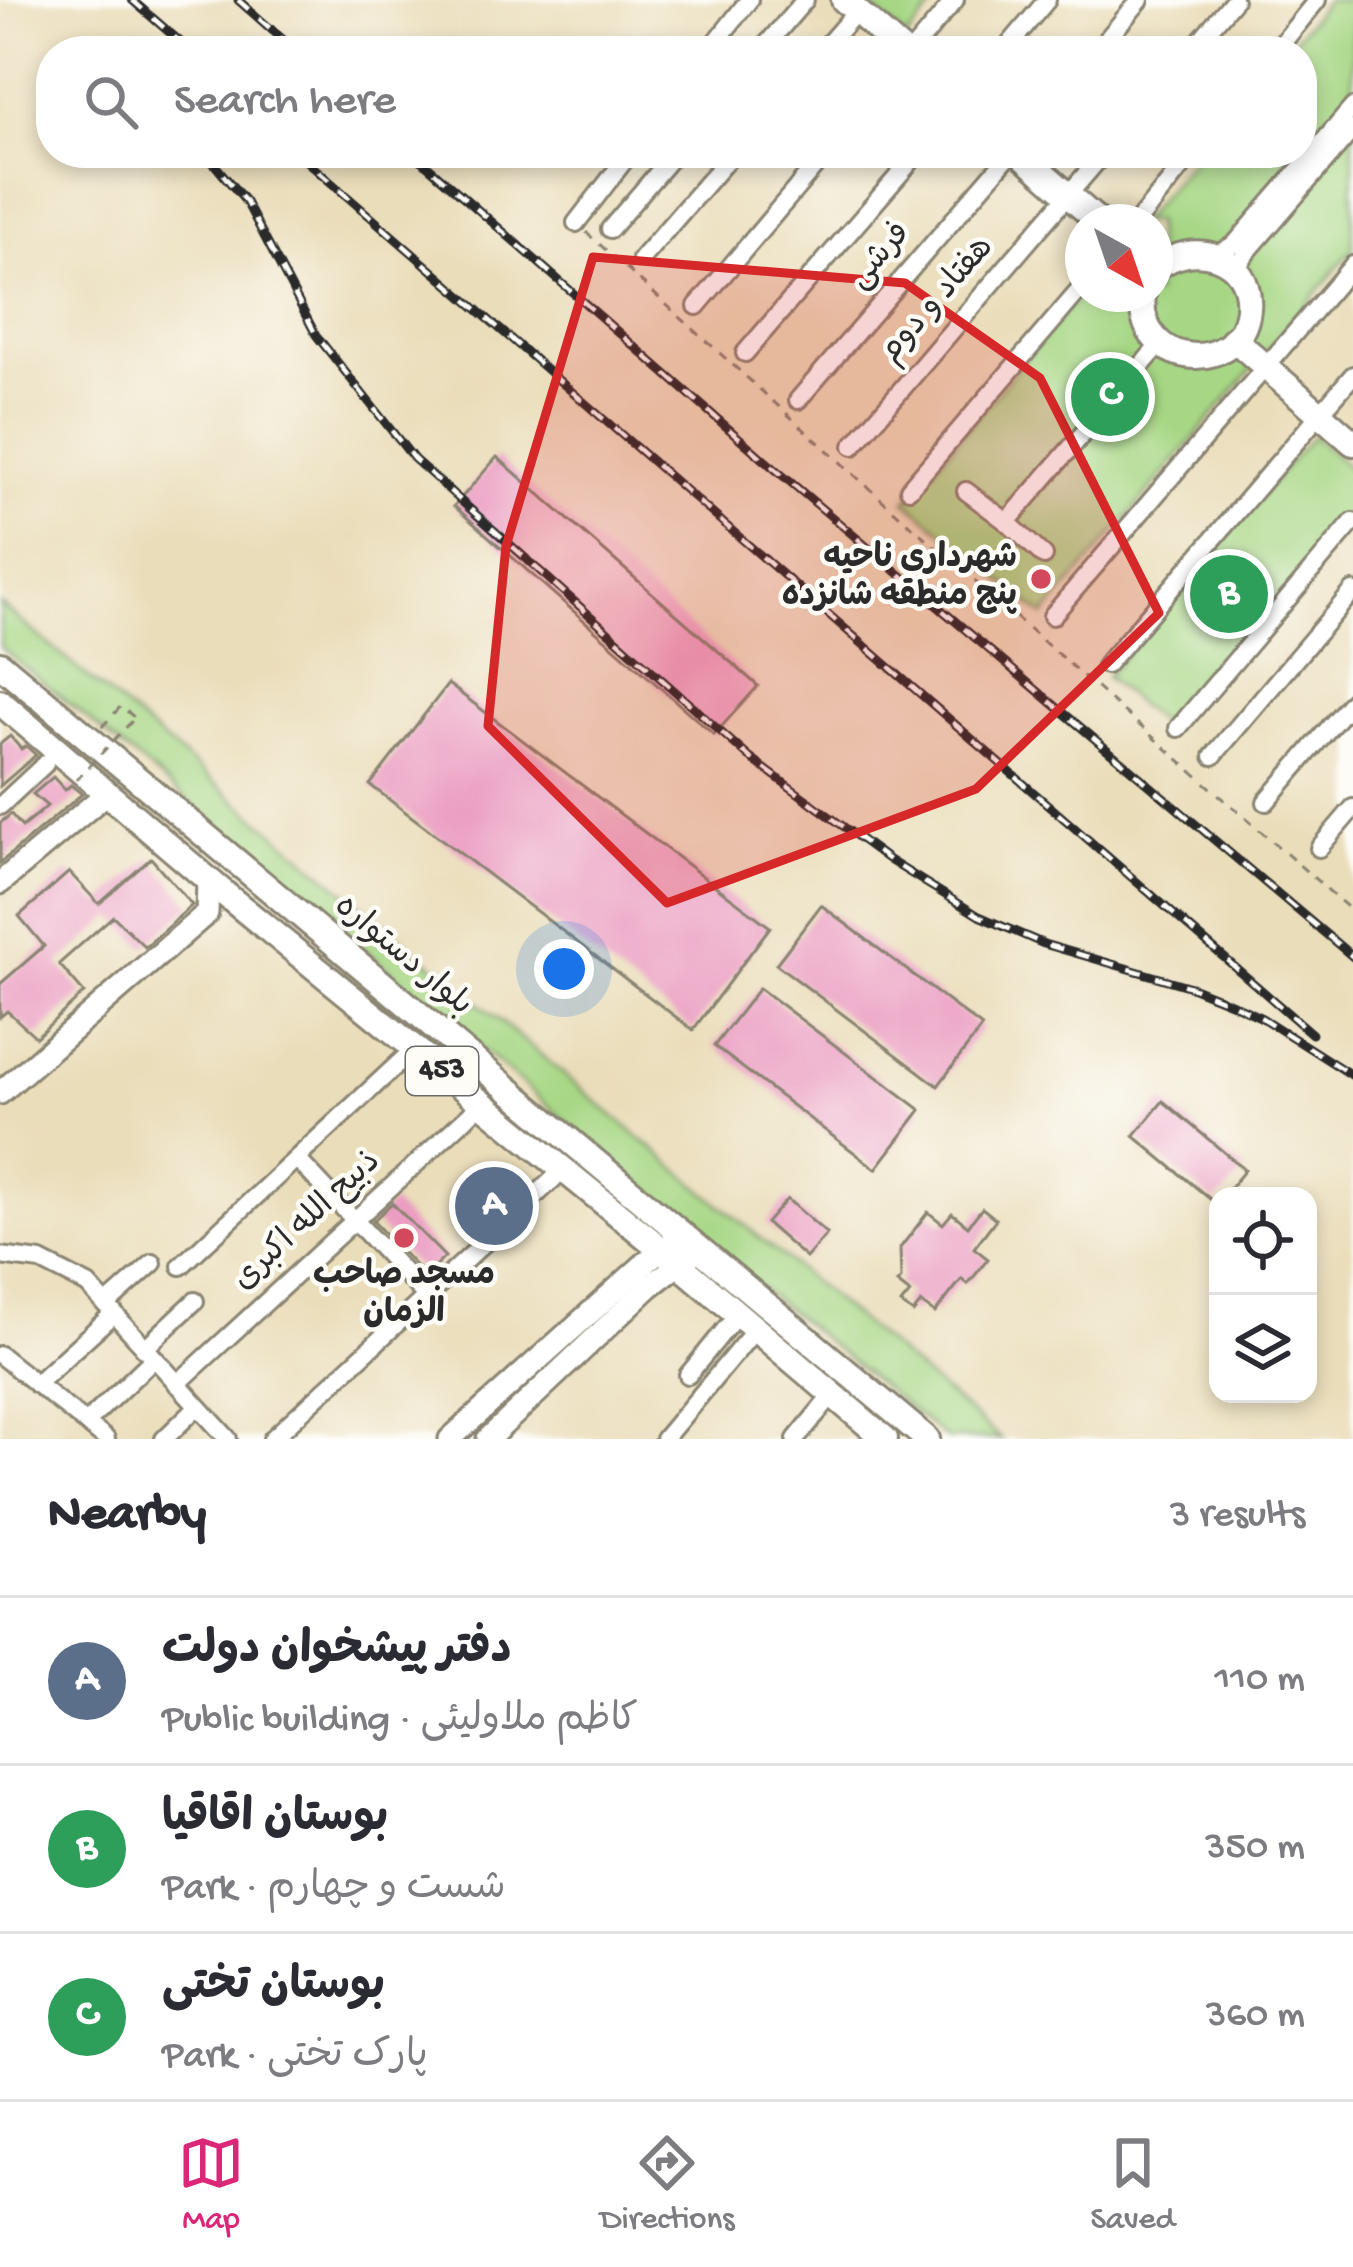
<!DOCTYPE html>
<meta charset="utf-8">
<style>
:root{--surface:#fff;--page:#f2f2f3;--text:#2b2b33;--muted:#7c7c81;--line:#e1e1e2;--accent:#db2777}
body{margin:0;font-family:"Gochi Hand","Playpen Sans Arabic",sans-serif;background:var(--page);color:var(--text)}
.controls{position:absolute;right:36px;bottom:36px;display:grid;overflow:hidden;border-radius:24px;box-shadow:0 6px 18px #0003}
.controls button{width:108px;height:108px;display:grid;place-items:center;padding:0;border:0;border-bottom:3px solid var(--line);background:var(--surface);color:var(--text);font:60px sans-serif}
.compass{position:absolute;left:1065px;top:204px;width:108px;height:108px;border-radius:50%;background:var(--surface);box-shadow:0 6px 18px #0003;rotate:140deg}
.you{position:absolute;left:564px;top:969px;width:42px;height:42px;margin:-30px;border:9px solid #fff;border-radius:50%;background:#1a73e8;box-shadow:0 0 0 18px #1a73e833}
.badge{display:grid;place-items:center;width:78px;height:78px;border-radius:50%;background:var(--accent);color:#fff;font-size:39px;font-weight:700}
.pin{position:absolute;translate:-50% -50%;border:6px solid #fff;box-shadow:0 3px 12px #0006}
.list{margin:0;padding:0;list-style:none}
h2{display:flex;justify-content:space-between;align-items:center;height:156px;margin:0;padding:0 48px;font-size:51px}
h2 small{font-size:39px;font-weight:400;color:var(--muted)}
.list li{display:grid;grid-template-columns:78px 1fr auto;gap:36px;align-items:center;box-sizing:border-box;height:168px;padding:0 48px;border-top:3px solid var(--line)}
.list b{display:block;font-size:45px;white-space:nowrap}
.list p{margin:0;font-size:39px;white-space:nowrap;color:var(--muted)}
.list em{font-size:39px;font-style:normal;color:var(--muted)}
.icon{flex:none;width:66px;height:66px;fill:none;stroke:currentColor;stroke-width:2;stroke-linecap:round;stroke-linejoin:round}
.map{position:relative;flex:none;width:1353px;height:1439px;overflow:hidden}
.search{position:absolute;background:var(--surface);box-shadow:0 6px 18px #0003;left:36px;right:36px;top:36px;height:132px;display:flex;align-items:center;gap:30px;box-sizing:border-box;padding:0 42px;border-radius:48px;color:var(--muted);font-size:45px}
.sheet{height:660px;background:var(--surface)}
nav{display:flex;justify-content:space-around;align-items:center;box-sizing:border-box;height:168px;border-top:3px solid var(--line);background:var(--surface);font-size:33px;color:var(--muted)}
nav a{display:grid;justify-items:center;gap:6px}
nav .on{color:var(--accent)}
.map>svg:first-child{display:block}
</style>
<div class="map">
<svg width="1353" height="1439" viewBox="0 0 1353 1439">
<rect width="100%" height="100%" fill="#fdfcf7"/>
<filter id="ink" filterUnits="userSpaceOnUse"><feTurbulence type="fractalNoise" baseFrequency=".00833" numOctaves="2"/><feDisplacementMap in="SourceGraphic" scale="24" xChannelSelector="R" yChannelSelector="G"/><feConvolveMatrix kernelMatrix="1 2 1 2 8 2 1 2 1" color-interpolation-filters="sRGB"/></filter>
<filter id="wash" filterUnits="userSpaceOnUse"><feTurbulence type="fractalNoise" baseFrequency=".004" numOctaves="4" result="noise"/><feDisplacementMap in="SourceGraphic" scale="48" xChannelSelector="R" yChannelSelector="G"/><feGaussianBlur stdDeviation="2.7" result="paint"/><feColorMatrix in="noise" values="0 0 0 0 0 0 0 0 0 0 0 0 0 0 0 0 0 1.4 0 .05"/><feComposite in="paint" operator="in"/></filter>
<g filter="url(#wash)">
<rect width="100%" height="100%" fill="#eaddba"/>
<g fill="#a7d785" stroke="#698158" stroke-width="3">
<path d="M864,0H939L907,38Z"/>
<path d="M1327,0H1353V249L1044,616L906,501L1083,290V294H1155V222H1140L1198,153H1302V51H1284Z"/>
<path d="M1312,436L1353,471V511L1167,729L1106,677Z"/>
<path d="M0,604L1001,1439H947L763,1290L276,873L0,647Z"/>
</g>
<g id="blocks">
<g fill="#eb9ec2">
<path d="M497,457L758,686L714,735L454,506Z"/>
<path d="M448,684L770,927L693,1030L370,785Z"/>
<path d="M10,736L21,749L26,746L36,755L0,786V744Z"/>
<path d="M53,777L65,790L71,785L82,794L0,863V823L11,814L22,827L38,814L47,806L33,794Z"/>
<path d="M151,858L192,905L145,947L113,916L59,964L84,993L36,1037L7,1011L0,1017V984L44,946L19,916L69,872L99,904Z"/>
<path d="M821,905L982,1027L938,1086L776,964Z"/>
<path d="M759,988L921,1110L876,1169L714,1046Z"/>
<path d="M1163,1101L1245,1170L1223,1196H1218L1216,1204L1134,1136Z"/>
<path d="M787,1199L827,1234L806,1258L766,1223Z"/>
<path d="M392,1203L445,1257L425,1276L373,1221Z"/>
<path d="M982,1208L996,1219L974,1248L988,1259L968,1284L962,1279L935,1313L921,1303L913,1313L901,1304L910,1293L897,1283L901,1279L900,1248L928,1212L943,1224L952,1213L968,1226Z"/>
</g>
</g>
</g>
<g filter="url(#ink)">
<use href="#blocks" fill-opacity="0" stroke="#8a8472" stroke-width="3"/>
<g fill="none" stroke-linecap="round" stroke-linejoin="round">
<g stroke="#8a8472" stroke-width="22">
<g id="minor">
<path d="M709,51L749,0"/>
<path d="M761,51L805,0"/>
<path d="M822,51L857,11"/>
<path d="M912,51L955,0"/>
<path d="M1004,51L1047,0"/>
<path d="M1097,51L1140,0"/>
<path d="M1191,51L1234,0"/>
<path d="M1276,51L1317,0"/>
<path d="M1137,222L1193,153"/>
<path d="M576,223L630,153"/>
<path d="M610,229L675,153"/>
<path d="M1216,255L1235,244L1353,107"/>
<path d="M641,259L733,153"/>
<path d="M1240,276V263L1247,252L1353,129"/>
<path d="M697,306L826,153"/>
<path d="M745,353L918,153"/>
<path d="M798,400L1011,153"/>
<path d="M853,446L1104,153"/>
<path d="M909,489L1083,286"/>
<path d="M966,491L1007,522L1044,556"/>
<path d="M1007,522L1160,344"/>
<path d="M1052,616L1353,265"/>
<path d="M1106,665L1353,375"/>
<path d="M1178,728L1353,522"/>
<path d="M1213,756L1353,591"/>
<path d="M1266,802L1353,700"/>
<path d="M0,806L45,764"/>
<path d="M1319,848L1353,808"/>
<path d="M297,1159L427,1297"/>
<path d="M0,1256L41,1261L88,1285L228,1439"/>
<path d="M181,1266L415,1048"/>
<path d="M106,1305L153,1263"/>
<path d="M144,1349L195,1301"/>
<path d="M0,1355L106,1439"/>
<path d="M688,1375L736,1316"/>
<path d="M36,1384L114,1313"/>
<path d="M177,1384L481,1104"/>
<path d="M86,1423L153,1359"/>
<path d="M164,1439L197,1407"/>
<path d="M272,1439L562,1171"/>
<path d="M664,1439L754,1331"/>
<path d="M796,1439L832,1395"/>
</g>
</g>
<g stroke="#8a8472" stroke-width="27">
<g id="tertiary">
<path d="M0,883L107,793"/>
<path d="M0,1093L207,913L208,879"/>
<path d="M450,1439L661,1249L683,1237"/>
<path d="M488,1439L649,1287L692,1254"/>
</g>
</g>
<g stroke="#8a8472" stroke-width="30">
<g id="secondary">
<path d="M844,0L902,51"/>
<path d="M1020,153L1099,222"/>
<path d="M1143,294C1134,369 1241,378 1248,309C1253,254 1190,238 1155,269"/>
<path d="M1234,339L1353,443"/>
</g>
</g>
<g stroke="#8a8472" stroke-width="30">
<g id="primary">
<path d="M0,664L927,1439"/>
<path d="M0,702L226,895L661,1249L885,1439"/>
</g>
</g>
<g stroke="#8a8472" stroke-width="3" stroke-dasharray="9 9" stroke-linecap="butt">
<path d="M586,232L891,508L1353,912"/>
<path d="M102,727L121,706L135,718"/>
</g>
<use href="#minor" stroke="#fff" stroke-width="16"/>
<use href="#tertiary" stroke="#fff" stroke-width="21"/>
<use href="#secondary" stroke="#fff" stroke-width="24"/>
<use href="#primary" stroke="#fff" stroke-width="24"/>
<g stroke="#2b2b2b" stroke-width="9">
<g id="rail">
<path d="M132,0L191,51"/>
<path d="M238,0L296,51"/>
<path d="M205,153L246,202L316,335L414,459L749,757L889,860L979,916L1044,944L1191,987L1233,1004L1262,1018L1353,1076"/>
<path d="M297,153L1312,1034"/>
<path d="M413,153L769,464L1353,957"/>
</g>
</g>
<use href="#rail" stroke="#fdfcf7" stroke-width="4.5" stroke-dasharray="14" stroke-linecap="butt"/>
<path stroke="#8a8472" stroke-width="3" stroke-dasharray="9 9" stroke-linecap="butt" d="M76,780L135,718"/>
</g>
</g>
<path fill="#d62828" fill-opacity="0.2" stroke="#d62828" stroke-width="9" stroke-linejoin="round" d="M593,257L905,283L1040,378L1159,613L976,789L667,903L488,726L506,546Z"/>
<g fill="#d1495b" stroke="#fdfcf7" stroke-width="4.5">
<circle cx="1041" cy="579" r="12"/>
<circle cx="404" cy="1238" r="12"/>
</g>
<g text-anchor="middle" dominant-baseline="central" stroke-width="9" stroke-linejoin="round" paint-order="stroke">
<rect fill="#fdfcf7" stroke="#6a6a68" stroke-width="3" x="406" y="1047" width="72" height="48" rx="9"/>
<g font-size="30" font-weight="bold" fill="#2b2b2b">
<text x="442" y="1071">453</text>
</g>
<g font-size="33" fill="#2b2b2b" stroke="#fdfcf7">
<text transform="translate(881 257) rotate(-49)">فرشی</text>
<text transform="translate(938 301) rotate(-49)">هفتاد و دوم</text>
<text transform="translate(402 957) rotate(40)">بلوار دستواره</text>
<text transform="translate(308 1222) rotate(-43)">ذبیح الله اکبری</text>
</g>
<g font-size="33" font-weight="bold" fill="#2b2b2b" stroke="#fdfcf7" text-anchor="end">
<text x="1017" y="560">شهرداری ناحیه<tspan x="1017" dy="38">پنج منطقه شانزده</tspan></text>
<text x="404" y="1277" text-anchor="middle">مسجد صاحب<tspan x="404" dy="38">الزمان</tspan></text>
</g>
</g>
</svg>
<div class="controls">
<button><svg class="icon" aria-label="locate" viewBox="0 0 24 24"><circle cx="12" cy="12" r="6"/><path d="M12 2v4M12 18v4M2 12h4M18 12h4"/></svg></button>
<button><svg class="icon" aria-label="layers" viewBox="0 0 24 24"><path d="M12 4l9 5-9 5-9-5zM3 14l9 5 9-5"/></svg></button>
</div>
<svg class="compass" viewBox="-18 -18 36 36"><path d="M0-13l5 13h-10z" fill="#e53935"/><path d="M0 13l5-13h-10z" fill="#7c7c81"/></svg>
<div class="you"></div>
<div class="pin badge" style="left:494px;top:1206px;background:#5c6f8a">A</div>
<div class="pin badge" style="left:1229px;top:594px;background:#2e9e5b">B</div>
<div class="pin badge" style="left:1110px;top:397px;background:#2e9e5b">C</div>
<div class="search"><svg class="icon" aria-label="search" viewBox="0 0 24 24"><circle cx="10" cy="10" r="6"/><path d="M15 15l6 6"/></svg>Search here</div>
</div>
<section class="sheet">
<h2>Nearby<small>3 results</small></h2>
<ul class="list">
<li><span class="badge" style="background:#5c6f8a">A</span><div><b>دفتر پیشخوان دولت</b><p>Public building · کاظم ملاولیئی</p></div><em>110 m</em></li>
<li><span class="badge" style="background:#2e9e5b">B</span><div><b>بوستان اقاقیا</b><p>Park · شست و چهارم</p></div><em>350 m</em></li>
<li><span class="badge" style="background:#2e9e5b">C</span><div><b>بوستان تختی</b><p>Park · پارک تختی</p></div><em>360 m</em></li>
</ul>
</section>
<nav>
<a class="on"><svg class="icon" aria-label="map" viewBox="0 0 24 24"><path d="M3 6l6-2 6 2 6-2v14l-6 2-6-2-6 2zM9 4v14M15 6v14"/></svg>Map</a>
<a><svg class="icon" aria-label="directions" viewBox="0 0 24 24"><path d="M12 3l9 9-9 9-9-9zM9 14v-3h6M13 9l2 2-2 2"/></svg>Directions</a>
<a><svg class="icon" aria-label="saved" viewBox="0 0 24 24"><path d="M7 4h10v16l-5-4-5 4z"/></svg>Saved</a>
</nav>
